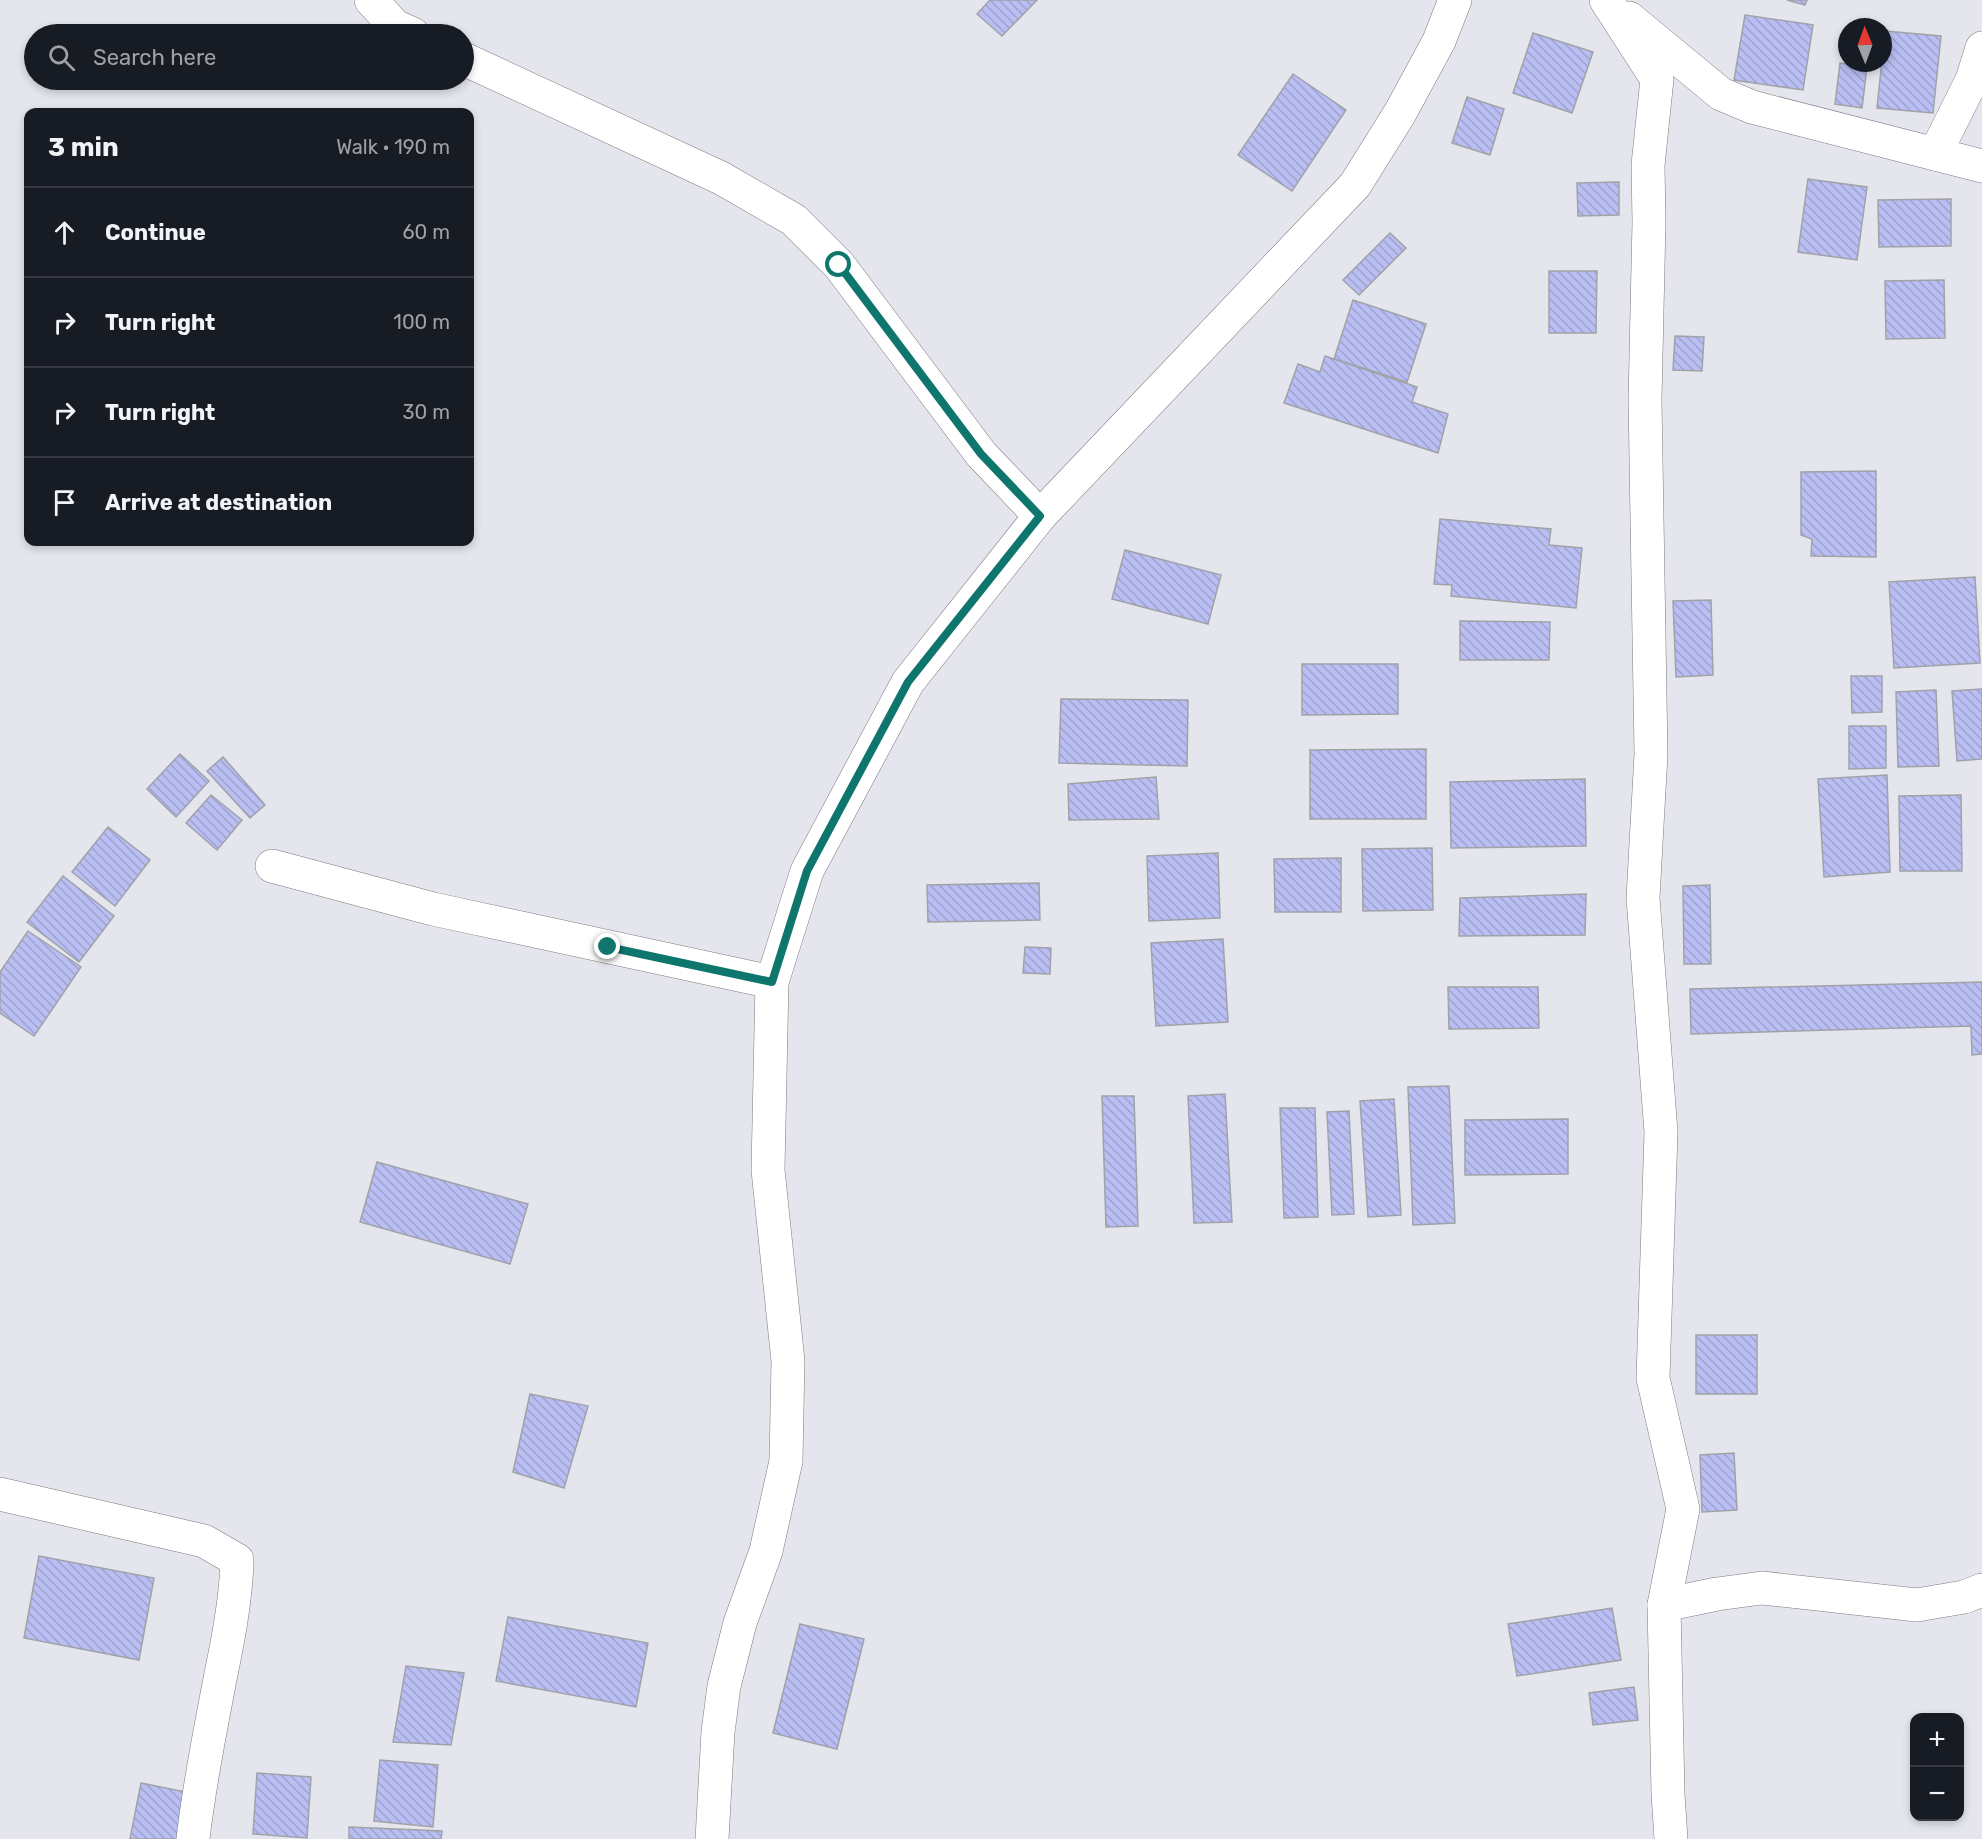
<!DOCTYPE html>
<meta charset="utf-8">
<style>
:root{--surface:#171b24;--page:#20242c;--text:#f1f3f6;--muted:#9ea1a6;--line:#363941}
body{margin:0;font-family:Rubik,sans-serif;background:var(--page);color:var(--text)}
.controls{position:absolute;right:18px;bottom:18px;display:grid;overflow:hidden;border-radius:12px;box-shadow:0 3px 9px #0003}
.controls button{width:54px;height:54px;display:grid;place-items:center;padding:0;border:0;border-bottom:2px solid var(--line);background:var(--surface);color:var(--text);font:30px sans-serif}
.compass{position:absolute;left:1838px;top:18px;width:54px;height:54px;border-radius:50%;background:var(--surface);box-shadow:0 3px 9px #0003;rotate:359deg}
.stop{position:absolute;width:18px;height:18px;margin:-14px;border:4px solid #0f766e;border-radius:50%;background:#fff}
.stop.end{background:#0f766e;border-color:#fff;box-shadow:0 2px 6px #0008}
.list{margin:0;padding:0;list-style:none}
h2{display:flex;justify-content:space-between;align-items:center;height:78px;margin:0;padding:0 24px;font-size:26px}
h2 small{font-size:20px;font-weight:400;color:var(--muted)}
.list li{display:grid;grid-template-columns:39px 1fr auto;gap:18px;align-items:center;box-sizing:border-box;height:90px;padding:0 24px;border-top:2px solid var(--line)}
.list b{display:block;font-size:22px;white-space:nowrap}
.list em{font-size:20px;font-style:normal;color:var(--muted)}
.icon{flex:none;width:33px;height:33px;fill:none;stroke:currentColor;stroke-width:2;stroke-linecap:round;stroke-linejoin:round}
.map{position:relative;flex:none;width:1982px;height:1839px;overflow:hidden}
.search{position:absolute;background:var(--surface);box-shadow:0 3px 9px #0003;left:24px;top:24px;width:450px;height:66px;display:flex;align-items:center;gap:15px;box-sizing:border-box;padding:0 21px;border-radius:33px;color:var(--muted);font-size:22px}
.panel{position:absolute;background:var(--surface);box-shadow:0 3px 9px #0003;left:24px;top:108px;width:450px;height:438px;border-radius:12px}
.map>svg:first-child{display:block}
</style>
<div class="map">
<svg width="1982" height="1839" viewBox="0 0 1982 1839">
<defs>
<pattern id="building-back-hatch" width="6" height="6" patternUnits="userSpaceOnUse" patternTransform="scale(1.5)"><rect width="6" height="6" fill="#b9bef3"/><path d="M-1 5l2 2M0 0l6 6M5-1l2 2" fill="none" stroke="#9ea2cf"/></pattern>
</defs>
<rect width="100%" height="100%" fill="#e5e6ed"/>
<g fill="url(#building-back-hatch)" stroke="#a1a2a8" stroke-width="1.5">
<path d="M990,0H1037L1002,36L977,14Z"/>
<path d="M1787,0H1807L1805,5Z"/>
<path d="M1745,15L1813,25L1803,90L1734,80Z"/>
<path d="M1885,31L1941,36L1933,113L1877,108Z"/>
<path d="M1533,33L1593,52L1572,113L1513,93Z"/>
<path d="M1840,63L1867,67L1862,108L1835,104Z"/>
<path d="M1293,74L1346,110L1292,191L1238,155Z"/>
<path d="M1467,97L1504,109L1490,155L1452,143Z"/>
<path d="M1808,179L1867,187L1857,260L1798,252Z"/>
<path d="M1619,182V215L1578,216L1577,183Z"/>
<path d="M1951,199V246L1879,247L1878,200Z"/>
<path d="M1390,233L1406,248L1359,295L1343,280Z"/>
<path d="M1549,271H1597L1596,333H1549Z"/>
<path d="M1944,280L1945,338L1886,339L1885,281Z"/>
<path d="M1353,300L1426,324L1407,382L1334,359Z"/>
<path d="M1675,336L1704,337L1702,371L1673,370Z"/>
<path d="M1325,356L1417,387L1412,402L1448,414L1438,453L1284,403L1298,364L1320,372Z"/>
<path d="M1876,471V557L1811,556L1812,539L1801,535V472Z"/>
<path d="M1440,519L1551,529L1549,545L1582,548L1576,608L1451,596L1452,585L1434,584Z"/>
<path d="M1125,550L1221,575L1208,624L1112,599Z"/>
<path d="M1975,577L1980,663L1894,668L1889,582Z"/>
<path d="M1711,600L1713,675L1676,677L1673,601Z"/>
<path d="M1460,621L1550,622L1549,660H1460Z"/>
<path d="M1302,664H1398V714L1302,715Z"/>
<path d="M1851,676H1882V712L1852,713Z"/>
<path d="M1982,689V759L1957,761L1952,691Z"/>
<path d="M1936,690L1939,766L1898,767L1896,692Z"/>
<path d="M1061,699L1188,700L1187,766L1059,763Z"/>
<path d="M1849,726H1886V768L1849,769Z"/>
<path d="M1426,749V819H1310V750Z"/>
<path d="M180,754L209,781L176,817L147,789Z"/>
<path d="M223,757L265,805L250,818L207,771Z"/>
<path d="M1887,775L1890,872L1824,877L1818,779Z"/>
<path d="M1156,777L1159,819L1069,820L1068,784Z"/>
<path d="M1585,779L1586,846L1451,848L1450,782Z"/>
<path d="M211,795L242,820L217,850L186,823Z"/>
<path d="M1961,795L1962,871H1900L1899,796Z"/>
<path d="M108,827L150,860L115,906L72,872Z"/>
<path d="M1432,848L1433,910L1363,911L1362,849Z"/>
<path d="M1218,853L1220,918L1149,921L1147,856Z"/>
<path d="M1341,858V912H1275L1274,859Z"/>
<path d="M63,876L114,916L79,962L27,922Z"/>
<path d="M1039,883L1040,920L928,922L927,885Z"/>
<path d="M1710,885L1711,964H1684L1683,886Z"/>
<path d="M1586,894L1585,935L1459,936L1460,898Z"/>
<path d="M28,931L81,967L34,1036L0,1013V972Z"/>
<path d="M1223,939L1228,1022L1156,1026L1151,943Z"/>
<path d="M1025,947L1051,948L1050,974L1023,973Z"/>
<path d="M1982,982V1054L1972,1055L1971,1026L1691,1034L1690,989Z"/>
<path d="M1448,987H1538L1539,1028L1449,1029Z"/>
<path d="M1449,1086L1455,1223L1413,1225L1408,1087Z"/>
<path d="M1225,1094L1232,1222L1194,1223L1188,1096Z"/>
<path d="M1102,1096H1134L1138,1226L1106,1227Z"/>
<path d="M1394,1099L1401,1215L1368,1217L1360,1101Z"/>
<path d="M1280,1108H1315L1318,1217L1284,1218Z"/>
<path d="M1349,1111L1354,1214L1332,1215L1327,1112Z"/>
<path d="M1568,1119V1174L1465,1175V1120Z"/>
<path d="M377,1162L528,1204L510,1264L360,1222Z"/>
<rect x="1696" y="1335" width="61" height="59"/>
<path d="M530,1394L588,1406L564,1488L513,1472Z"/>
<path d="M1734,1453L1737,1510L1702,1512L1700,1455Z"/>
<path d="M39,1556L154,1578L139,1660L24,1638Z"/>
<path d="M1612,1608L1621,1660L1517,1676L1508,1624Z"/>
<path d="M508,1617L648,1643L636,1707L496,1681Z"/>
<path d="M800,1624L864,1639L837,1749L773,1733Z"/>
<path d="M406,1666L464,1673L451,1745L393,1742Z"/>
<path d="M1634,1687L1638,1720L1593,1725L1589,1693Z"/>
<path d="M380,1760L438,1765L433,1827L374,1821Z"/>
<path d="M257,1773L311,1777L307,1838L253,1834Z"/>
<path d="M141,1783L186,1792L177,1839H130Z"/>
<path d="M349,1827L442,1831L441,1839H349Z"/>
</g>
<g fill="none" stroke-linecap="round" stroke-linejoin="round">
<g stroke="#7a7b81" stroke-width="34">
<g id="street">
<path d="M371,0L395,26L413,34"/>
<path d="M1606,0L1657,79L1648,165L1649,222L1645,400L1651,754L1643,898L1661,1132L1653,1378L1683,1509L1664,1605L1668,1794L1671,1839"/>
<path d="M1629,18L1721,94L1752,107L1982,166"/>
<path d="M464,59L721,178L794,220L839,265L981,454L1040,516"/>
<path d="M1935,154L1972,80L1982,48"/>
<path d="M272,866L433,909L772,982"/>
<path d="M0,1494L204,1541L237,1560C236,1600 228,1640 220,1679C210,1732 199,1785 193,1839"/>
<path d="M1664,1605L1717,1594L1762,1588L1917,1605L1964,1597L1982,1590"/>
<path d="M712,1839L718,1732L724,1686L740,1623L766,1551L786,1461L788,1361L768,1170L772,982L807,871L908,682L1040,516L1355,185L1400,113L1439,41L1455,0"/>
</g>
</g>
<use href="#street" stroke="#fff" stroke-width="33"/>
</g>
<g fill="none" stroke-linecap="round" stroke-linejoin="round">
<path stroke="#0f766e" stroke-width="8" d="M608,947L772,982L807,871L908,682L1040,516L981,454L839,265"/>
</g>
</svg>
<div class="controls">
<button>+</button>
<button>−</button>
</div>
<svg class="compass" viewBox="-18 -18 36 36"><path d="M0-13l5 13h-10z" fill="#e53935"/><path d="M0 13l5-13h-10z" fill="#9ea1a6"/></svg>
<div class="stop" style="left:839px;top:265px"></div>
<div class="stop end" style="left:608px;top:947px"></div>
<div class="search"><svg class="icon" aria-label="search" viewBox="0 0 24 24"><circle cx="10" cy="10" r="6"/><path d="M15 15l6 6"/></svg>Search here</div>
<section class="panel">
<h2>3 min<small>Walk · 190 m</small></h2>
<ul class="list">
<li><svg class="icon" aria-label="ahead" viewBox="0 0 24 24"><path d="M12 20V5M6 11l6-6 6 6"/></svg><div><b>Continue</b></div><em>60 m</em></li>
<li><svg class="icon" aria-label="right" viewBox="0 0 24 24"><path d="M7 20v-9h11M14 6l5 5-5 5"/></svg><div><b>Turn right</b></div><em>100 m</em></li>
<li><svg class="icon" aria-label="right" viewBox="0 0 24 24"><path d="M7 20v-9h11M14 6l5 5-5 5"/></svg><div><b>Turn right</b></div><em>30 m</em></li>
<li><svg class="icon" aria-label="arrive" viewBox="0 0 24 24"><path d="M6 21V4h12l-3 4 3 4H6"/></svg><div><b>Arrive at destination</b></div></li>
</ul>
</section>
</div>
